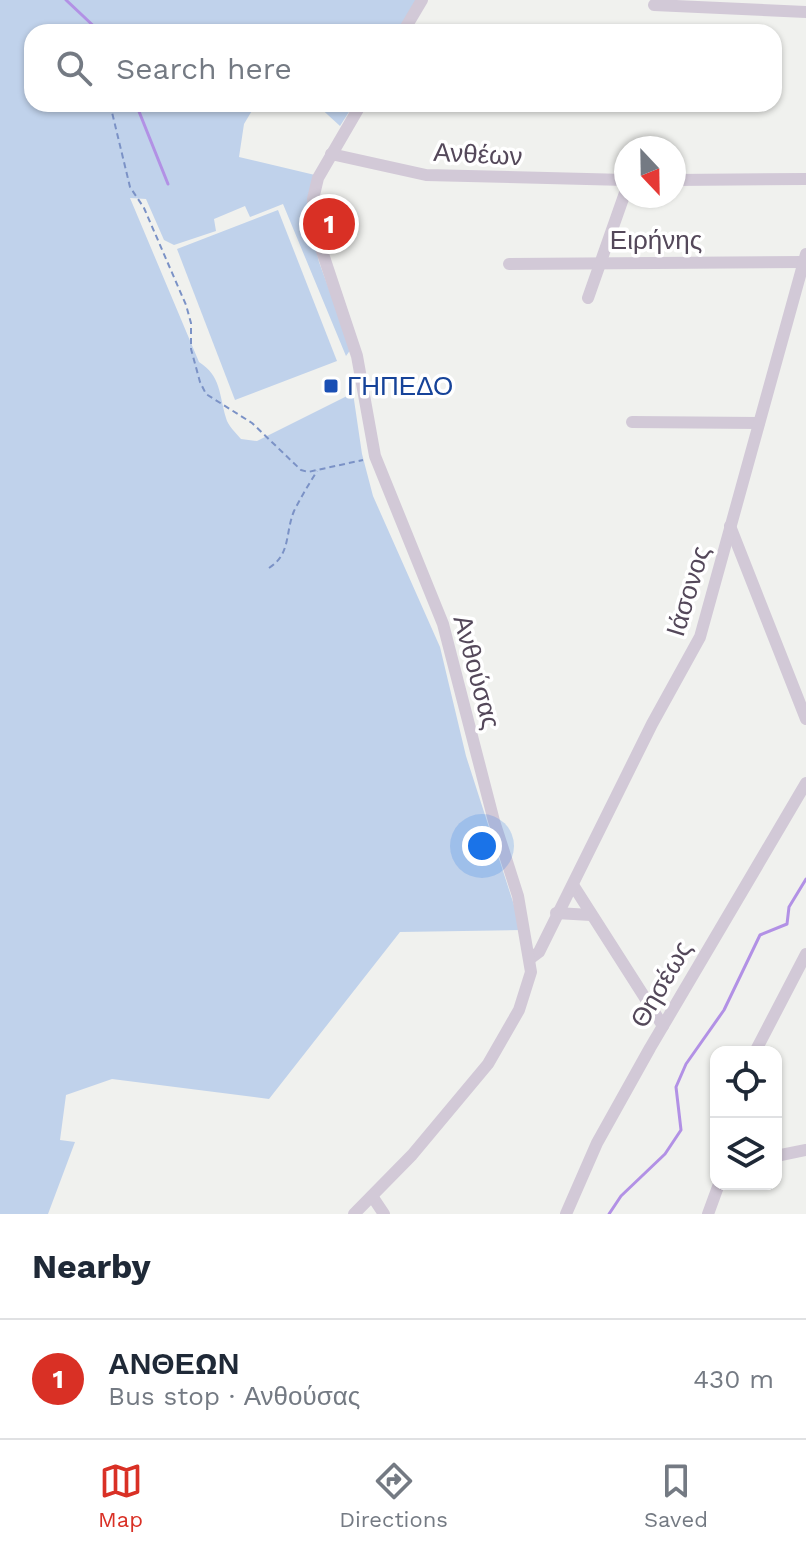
<!DOCTYPE html>
<meta charset="utf-8">
<style>
:root{--surface:#fff;--page:#f2f2f3;--text:#1f2937;--muted:#747a83;--line:#e0e1e3;--accent:#d93025}
body{margin:0;font-family:"Work Sans",sans-serif;background:var(--page);color:var(--text)}
.controls{position:absolute;right:24px;bottom:24px;display:grid;overflow:hidden;border-radius:16px;box-shadow:0 2px 6px #0004}
.controls button{width:72px;height:72px;display:grid;place-items:center;padding:0;border:0;border-bottom:2px solid var(--line);background:var(--surface);color:var(--text);font:40px sans-serif}
.compass{position:absolute;left:614px;top:136px;width:72px;height:72px;border-radius:50%;background:var(--surface);box-shadow:0 2px 6px #0004;rotate:158deg}
.you{position:absolute;left:482px;top:846px;width:28px;height:28px;margin:-20px;border:6px solid #fff;border-radius:50%;background:#1a73e8;box-shadow:0 0 0 12px #1a73e833}
.badge{display:grid;place-items:center;width:52px;height:52px;border-radius:50%;background:var(--accent);color:#fff;font-size:26px;font-weight:700}
.pin{position:absolute;translate:-50% -50%;border:4px solid #fff;box-shadow:0 2px 8px #0006}
.list{margin:0;padding:0;list-style:none}
h2{display:flex;justify-content:space-between;align-items:center;height:104px;margin:0;padding:0 32px;font-size:34px}
h2 small{font-size:26px;font-weight:400;color:var(--muted)}
.list li{display:grid;grid-template-columns:52px 1fr auto;gap:24px;align-items:center;box-sizing:border-box;height:120px;padding:0 32px;border-top:2px solid var(--line)}
.list b{display:block;font-size:30px;white-space:nowrap}
.list p{margin:0;font-size:26px;white-space:nowrap;color:var(--muted)}
.list em{font-size:26px;font-style:normal;color:var(--muted)}
.icon{flex:none;width:44px;height:44px;fill:none;stroke:currentColor;stroke-width:2;stroke-linecap:round;stroke-linejoin:round}
.map{position:relative;flex:none;width:806px;height:1214px;overflow:hidden}
.search{position:absolute;background:var(--surface);box-shadow:0 2px 6px #0004;left:24px;right:24px;top:24px;height:88px;display:flex;align-items:center;gap:20px;box-sizing:border-box;padding:0 28px;border-radius:24px;color:var(--muted);font-size:30px}
.sheet{height:224px;background:var(--surface)}
nav{display:flex;justify-content:space-around;align-items:center;box-sizing:border-box;height:112px;border-top:2px solid var(--line);background:var(--surface);font-size:22px;color:var(--muted)}
nav a{display:grid;justify-items:center;gap:4px}
nav .on{color:var(--accent)}
.map>svg:first-child{display:block}
</style>
<div class="map">
<svg width="806" height="1214" viewBox="0 0 806 1214">
<rect width="100%" height="100%" fill="#f0f1ee"/>
<g fill="#c0d2eb">
<path d="M0,0H417L399,32H32V104H256L244,124L239,157L315,175L310,223L319,262L351,349L346,356L283,204L250,217L245,206L214,219L216,231L174,245L164,240L146,199L130,198L199,362C221,376 219,394 226,418C228,426 236,433 241,439L257,441L353,393L362,454L373,496L440,647L466,756L522,930L400,932L269,1099L112,1079L66,1095L60,1140L75,1142L48,1214H0Z"/>
<path d="M316,104H354L340,126Z"/>
<path d="M278,210L337,361L235,400L177,249Z"/>
</g>
<g fill="none" stroke-linecap="round" stroke-linejoin="round">
<g stroke="#b291e5" stroke-width="3">
<path d="M66,0L100,32"/>
<path d="M136,104L168,184"/>
<path d="M609,1214L621,1196L665,1154L681,1130L676,1087L686,1064L724,1010L760,935L787,924L789,907L806,879"/>
</g>
<g stroke="#7b92c6" stroke-width="2" stroke-dasharray="6 4" stroke-linecap="butt">
<path d="M110,104L130,187L144,208L186,305L191,323V349L200,382L206,394L252,423L301,470L308,472L363,460"/>
<path d="M269,568C291,554 285,533 294,511C301,497 309,484 317,471"/>
</g>
<g stroke="#d2c9d7" stroke-width="12">
<path d="M654,5L806,12"/>
<path d="M403,32L422,0"/>
<path d="M331,154L426,175L626,180"/>
<path d="M674,180L806,179"/>
<path d="M509,264L803,262"/>
<path d="M588,298L626,190"/>
<path d="M632,422L759,423"/>
<path d="M730,526L806,719"/>
<path d="M573,885L663,1026"/>
<path d="M556,913L591,915"/>
<path d="M531,958L539,952L652,724L700,637L806,254"/>
<path d="M755,1052L806,954"/>
<path d="M776,1156L806,1150"/>
<path d="M372,1196L384,1214"/>
<path d="M354,1214L412,1155L488,1064L519,1010L531,972L518,896L494,821L443,624L375,456L357,356L314,227L313,199L318,178L361,104"/>
<path d="M566,1214L597,1143L650,1048L806,783"/>
<path d="M708,1214L719,1184"/>
</g>
</g>
<rect fill="#1a4fb4" stroke="#fff" stroke-width="3" x="323" y="378" width="16" height="16" rx="4"/>
<g text-anchor="middle" dominant-baseline="central" stroke-width="7" stroke-linejoin="round" paint-order="stroke">
<g font-size="26" fill="#54485a" stroke="#fff">
<text transform="translate(478 154) rotate(3)">Ανθέων</text>
<text x="656" y="240">Ειρήνης</text>
<text transform="translate(688 591) rotate(-73)">Ιάσονος</text>
<text transform="translate(477 672) rotate(75)">Ανθούσας</text>
<text transform="translate(661 984) rotate(-60)">Θησέως</text>
</g>
<g font-size="26" fill="#164399" stroke="#fff" text-anchor="start">
<text x="347" y="386">ΓΗΠΕΔΟ</text>
</g>
</g>
</svg>
<div class="controls">
<button><svg class="icon" aria-label="locate" viewBox="0 0 24 24"><circle cx="12" cy="12" r="6"/><path d="M12 2v4M12 18v4M2 12h4M18 12h4"/></svg></button>
<button><svg class="icon" aria-label="layers" viewBox="0 0 24 24"><path d="M12 4l9 5-9 5-9-5zM3 14l9 5 9-5"/></svg></button>
</div>
<svg class="compass" viewBox="-18 -18 36 36"><path d="M0-13l5 13h-10z" fill="#e53935"/><path d="M0 13l5-13h-10z" fill="#747a83"/></svg>
<div class="you"></div>
<div class="pin badge" style="left:329px;top:224px">1</div>
<div class="search"><svg class="icon" aria-label="search" viewBox="0 0 24 24"><circle cx="10" cy="10" r="6"/><path d="M15 15l6 6"/></svg>Search here</div>
</div>
<section class="sheet">
<h2>Nearby<small></small></h2>
<ul class="list">
<li><span class="badge">1</span><div><b>ΑΝΘΕΩΝ</b><p>Bus stop · Ανθούσας</p></div><em>430 m</em></li>
</ul>
</section>
<nav>
<a class="on"><svg class="icon" aria-label="map" viewBox="0 0 24 24"><path d="M3 6l6-2 6 2 6-2v14l-6 2-6-2-6 2zM9 4v14M15 6v14"/></svg>Map</a>
<a><svg class="icon" aria-label="directions" viewBox="0 0 24 24"><path d="M12 3l9 9-9 9-9-9zM9 14v-3h6M13 9l2 2-2 2"/></svg>Directions</a>
<a><svg class="icon" aria-label="saved" viewBox="0 0 24 24"><path d="M7 4h10v16l-5-4-5 4z"/></svg>Saved</a>
</nav>
